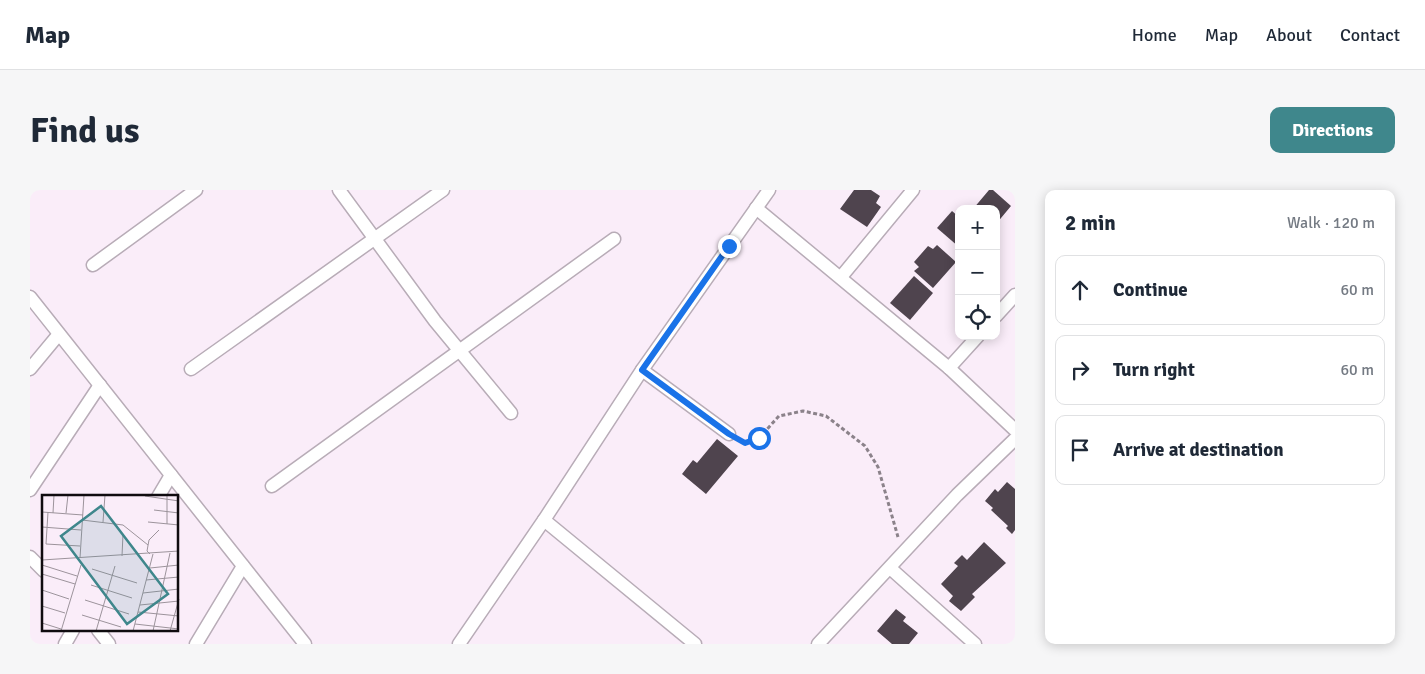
<!DOCTYPE html>
<meta charset="utf-8">
<style>
:root{--surface:#fff;--page:#f6f6f7;--text:#1f2937;--muted:#747a83;--line:#e0e1e3;--accent:#3f878c}
body{margin:0;font-family:Signika,sans-serif;background:var(--page);color:var(--text)}
.controls{position:absolute;right:15px;top:15px;display:grid;overflow:hidden;border-radius:10px;box-shadow:0 2px 12px #0003}
.controls button{width:45px;height:45px;display:grid;place-items:center;padding:0;border:0;border-bottom:1px solid var(--line);background:var(--surface);color:var(--text);font:25px sans-serif}
.stop{position:absolute;width:15px;height:15px;margin:-11px;border:4px solid #1a73e8;border-radius:50%;background:#fff}
.stop.end{background:#1a73e8;border-color:#fff;box-shadow:0 1px 5px #0008}
.list{margin:0;padding:0;list-style:none}
h2{display:flex;justify-content:space-between;align-items:center;height:65px;margin:0;padding:0 20px;font-size:21px}
h2 small{font-size:16px;font-weight:400;color:var(--muted)}
.list li{display:grid;grid-template-columns:32px 1fr auto;gap:15px;align-items:center;box-sizing:border-box;height:70px;margin:0 10px 10px;padding:0 10px;border:1px solid var(--line);border-radius:10px}
.list b{display:block;font-size:19px;white-space:nowrap}
.list em{font-size:16px;font-style:normal;color:var(--muted)}
.icon{flex:none;width:28px;height:28px;fill:none;stroke:currentColor;stroke-width:2;stroke-linecap:round;stroke-linejoin:round}
.map{position:relative;flex:none;width:985px;height:454px;overflow:hidden;border-radius:10px}
header{display:flex;align-items:center;gap:30px;box-sizing:border-box;height:70px;padding:0 25px;background:var(--surface);border-bottom:1px solid var(--line)}
header strong{font-size:24px}
nav{display:flex;gap:28px;margin-inline-start:auto;font-size:18px}
.intro{display:flex;align-items:center;justify-content:space-between;box-sizing:border-box;height:120px;padding:0 30px}
h1{margin:0;font-size:35px}
.button{padding:12px 22px;border-radius:10px;background:var(--accent);color:#fff;font-size:18px;font-weight:700}
main{display:flex;gap:30px;padding:0 30px}
aside{flex:1;background:var(--surface);border-radius:10px;box-shadow:0 2px 12px #0003}
.map>svg:first-child{display:block}
</style>
<header>
<strong>Map</strong>
<nav><a>Home</a><a>Map</a><a>About</a><a>Contact</a></nav>
</header>
<div class="intro"><h1>Find us</h1><a class="button">Directions</a></div>
<main>
<div class="map">
<svg width="985" height="454" viewBox="0 0 985 454">
<rect width="100%" height="100%" fill="#faedf9"/>
<g fill="#4f444e">
<path d="M824,0H841L850,6L846,13L851,17L837,37L810,19Z"/>
<path d="M959,0H963L981,16L966,34V19H943Z"/>
<path d="M922,21L929,27V57L907,38Z"/>
<path d="M907,55L926,72L903,98L884,81L889,77L884,72L898,56L903,59Z"/>
<path d="M884,86L903,103L880,130L860,113Z"/>
<path d="M687,249L708,266L676,304L652,284L663,270L667,273Z"/>
<path d="M977,292L985,299V340L982,344L976,338L978,336L961,320L963,318L955,311L965,299L968,302Z"/>
<path d="M954,352L976,373L942,404L945,407L931,421L919,411L923,406L911,394L928,376L924,373L932,365L937,370Z"/>
<path d="M866,419L876,427L873,431L888,443L879,454H862L847,441Z"/>
</g>
<g fill="none" stroke-linecap="round" stroke-linejoin="round">
<g stroke="#b8acb7" stroke-width="15">
<g id="street">
<path d="M309,0L405,131L481,223"/>
<path d="M726,18L919,178L985,240"/>
<path d="M63,75L166,0"/>
<path d="M811,87L883,0"/>
<path d="M0,107L275,454"/>
<path d="M966,126L985,105"/>
<path d="M919,178L948,146"/>
<path d="M0,179L29,144"/>
<path d="M161,179L413,0"/>
<path d="M612,180L699,244"/>
<path d="M242,296L584,49"/>
<path d="M0,300L70,195"/>
<path d="M128,307L141,285"/>
<path d="M514,330L665,454"/>
<path d="M0,367L14,381"/>
<path d="M860,378L945,454"/>
<path d="M68,440L79,454"/>
<path d="M35,454L43,440"/>
<path d="M166,454L213,376"/>
<path d="M429,454L514,330L612,180L739,0"/>
<path d="M788,454L927,305L985,249"/>
</g>
</g>
<path stroke="#8b828a" stroke-width="3" stroke-dasharray="4 2.5" stroke-linecap="butt" d="M711,250L715,253L729,248L749,226L773,221L796,226L835,256L848,277L868,347"/>
<use href="#street" stroke="#fff" stroke-width="12"/>
</g>
<g fill="none" stroke-linecap="round" stroke-linejoin="round">
<path stroke="#1a73e8" stroke-width="6" d="M699,56L612,180L699,244L715,253L729,248"/>
</g>
<g transform="translate(12 305)">
<rect width="136" height="136" fill="#faedf9"/>
<path fill="none" stroke="#9c939b" stroke-width="1" d="M125,0V29M103,1L137,6M112,15L137,18M0,17L41,20M6,17L4,49L38,51M11,18L12,0M24,18L26,0M40,25L81,30L106,50M61,27L63,0M106,27L137,30M0,32L39,35M108,59L105,56L107,45L117,35M80,61L81,39M38,63L42,0M0,65L137,56M0,70L35,81M108,73L137,70M50,74L95,88M0,79L33,89M104,85L137,82M49,90L90,103M0,95L27,104M101,98L137,94M43,105L87,119M98,110L137,106M0,111L23,118M96,117L137,121M40,120L79,132M0,128L19,134M93,129L137,134M19,136L39,70M54,136L73,71M91,136L111,59M111,136L128,58M128,136L137,104"/>
<path fill="#3f878c" fill-opacity="0.15" stroke="#3f878c" stroke-width="2.5" d="M59,11L126,99L85,129L19,41Z"/>
<rect width="136" height="136" fill="none" stroke="#0f0b0f" stroke-width="2.5"/>
</g>
</svg>
<div class="controls">
<button>+</button>
<button>−</button>
<button><svg class="icon" aria-label="locate" viewBox="0 0 24 24"><circle cx="12" cy="12" r="6"/><path d="M12 2v4M12 18v4M2 12h4M18 12h4"/></svg></button>
</div>
<div class="stop" style="left:729px;top:248px"></div>
<div class="stop end" style="left:699px;top:56px"></div>
</div>
<aside>
<h2>2 min<small>Walk · 120 m</small></h2>
<ul class="list">
<li><svg class="icon" aria-label="ahead" viewBox="0 0 24 24"><path d="M12 20V5M6 11l6-6 6 6"/></svg><div><b>Continue</b></div><em>60 m</em></li>
<li><svg class="icon" aria-label="right" viewBox="0 0 24 24"><path d="M7 20v-9h11M14 6l5 5-5 5"/></svg><div><b>Turn right</b></div><em>60 m</em></li>
<li><svg class="icon" aria-label="arrive" viewBox="0 0 24 24"><path d="M6 21V4h12l-3 4 3 4H6"/></svg><div><b>Arrive at destination</b></div></li>
</ul>
</aside>
</main>
